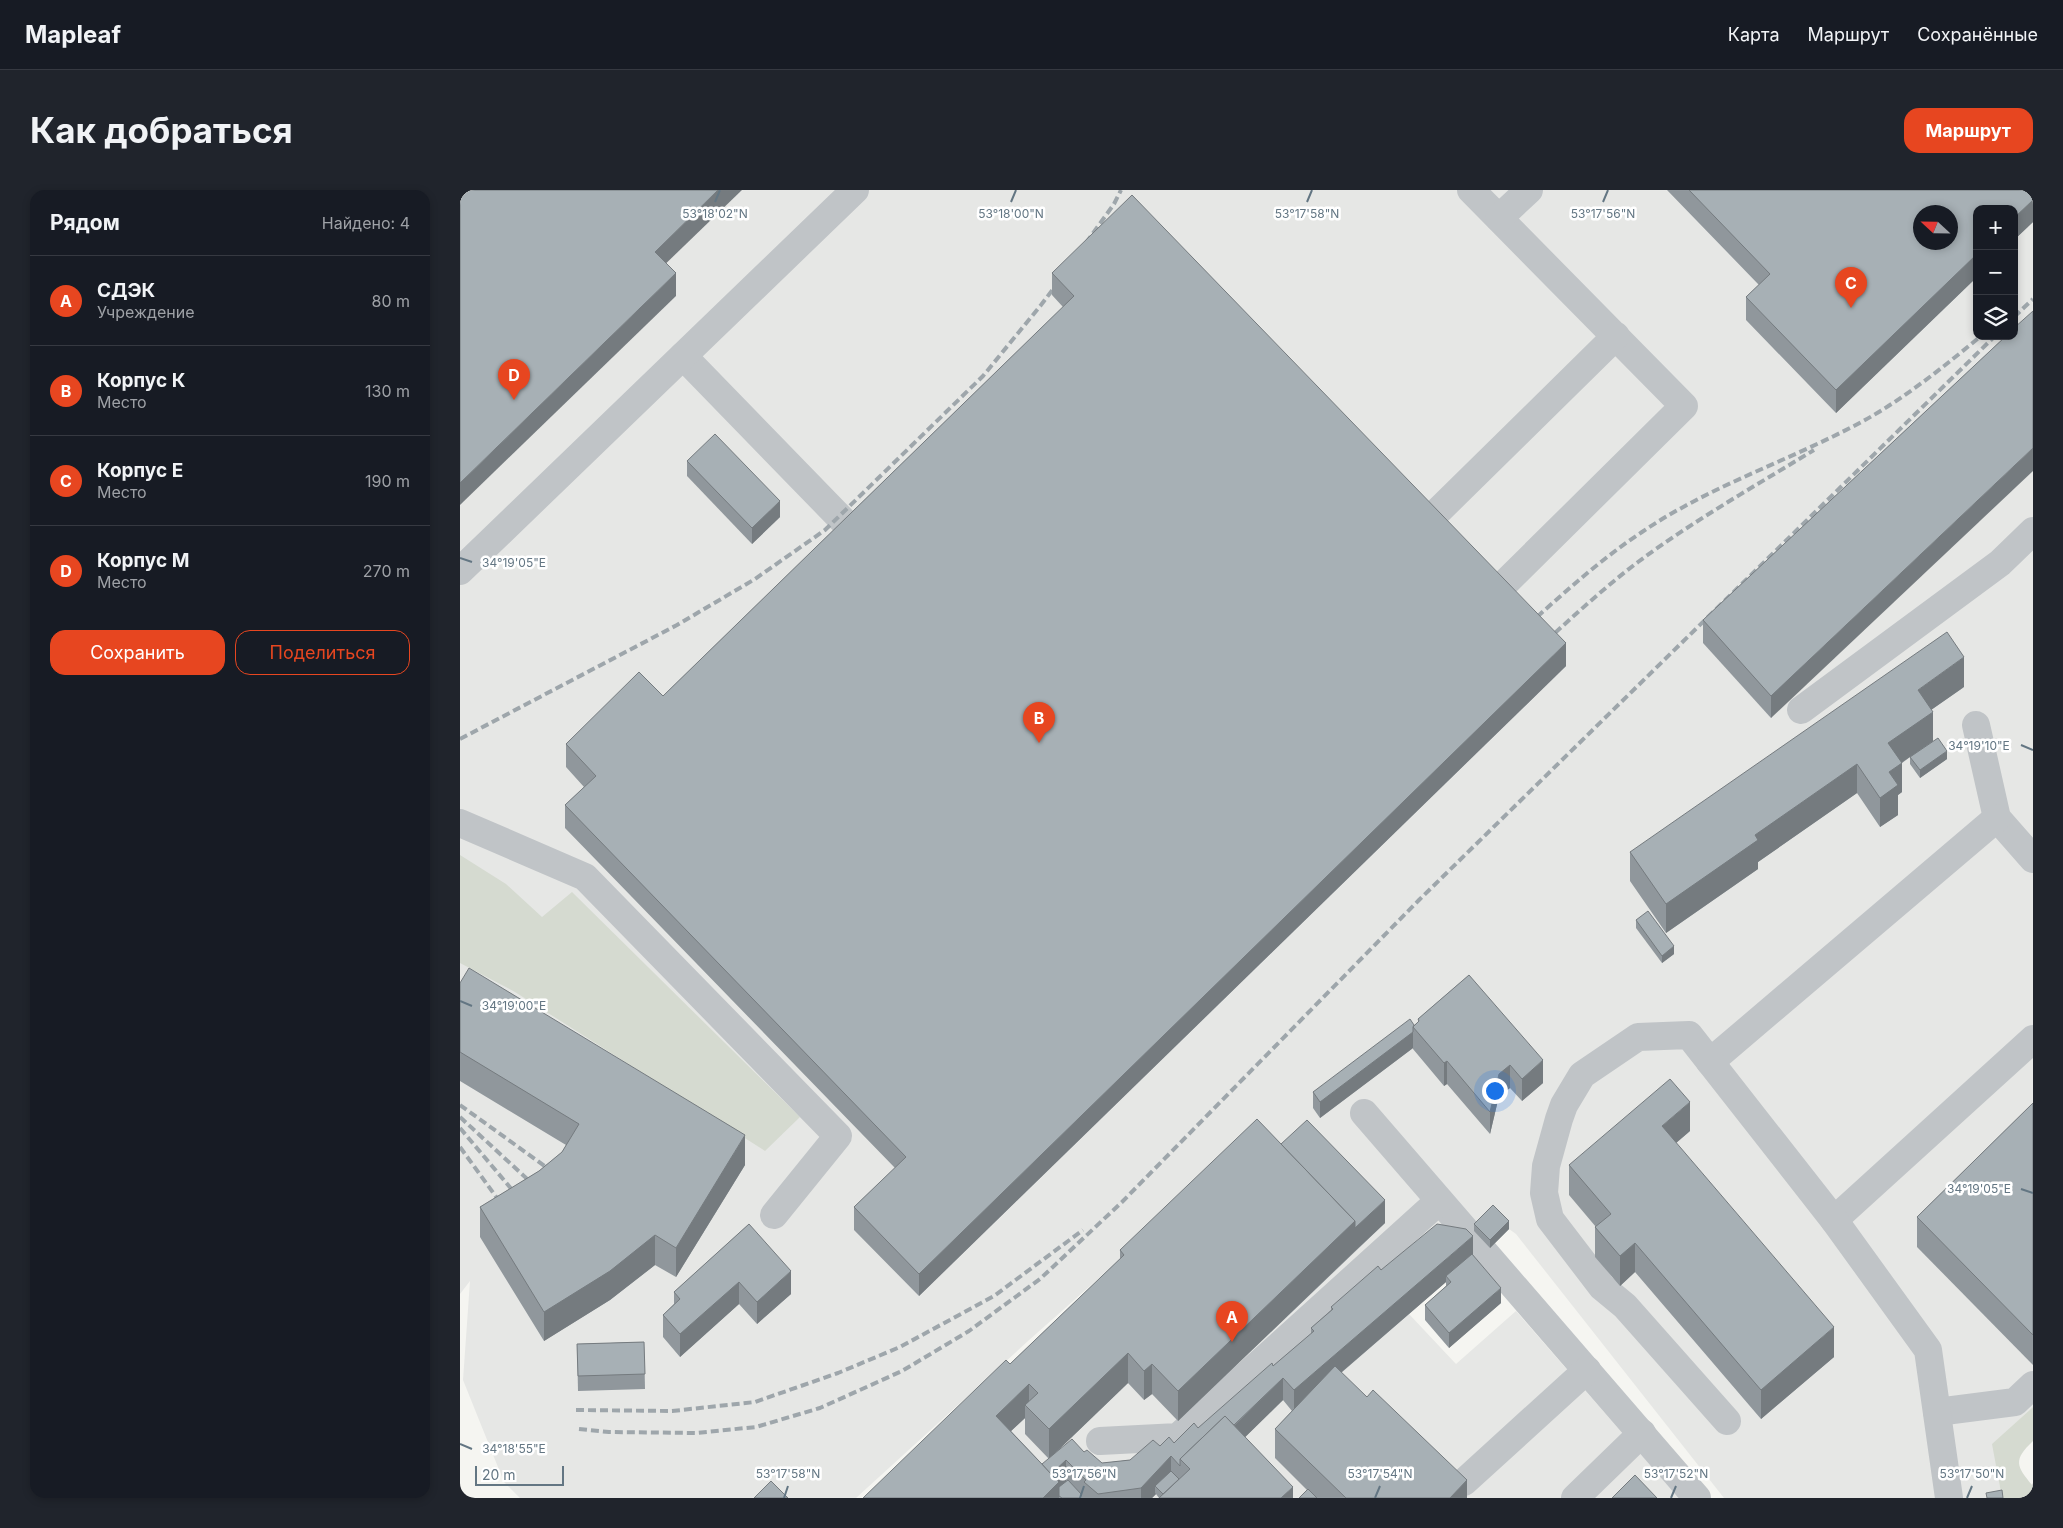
<!DOCTYPE html>
<html lang="ru">
<meta charset="utf-8">
<style>
:root{--surface:#171b24;--page:#20242c;--text:#f1f3f6;--muted:#9ea1a6;--line:#363941;--accent:#e74620}
body{margin:0;font-family:Inter,sans-serif;background:var(--page);color:var(--text)}
.controls{position:absolute;right:15px;top:15px;display:grid;overflow:hidden;border-radius:10px;box-shadow:0 2px 8px #0003}
.controls button{width:45px;height:45px;display:grid;place-items:center;padding:0;border:0;border-bottom:1px solid var(--line);background:var(--surface);color:var(--text);font:25px sans-serif}
.compass{position:absolute;left:1453px;top:15px;width:45px;height:45px;border-radius:50%;background:var(--surface);box-shadow:0 2px 8px #0003;rotate:292deg}
.scale{position:absolute;left:15px;bottom:12px;width:89px;box-sizing:border-box;padding-left:5px;border:2px solid #637683;border-top:0;font-size:14px;line-height:18px;white-space:nowrap;color:#637683;-webkit-text-stroke:4px #fff;paint-order:stroke}
.you{position:absolute;left:1034px;top:900px;width:18px;height:18px;margin:-12px;border:4px solid #fff;border-radius:50%;background:#1a73e8;box-shadow:0 0 0 8px #1a73e833}
.badge{display:grid;place-items:center;width:32px;height:32px;border-radius:50%;background:var(--accent);color:#fff;font-size:16px;font-weight:700}
.pin{position:absolute;translate:-50% -41px;filter:drop-shadow(0 1px 2px #0008)}
.pin::after{content:'';position:absolute;top:26px;width:18px;height:15px;background:inherit;clip-path:polygon(0 0,100% 0,50% 100%)}
.list{margin:0;padding:0;list-style:none}
h2{display:flex;justify-content:space-between;align-items:center;height:65px;margin:0;padding:0 20px;font-size:21px}
h2 small{font-size:16px;font-weight:400;color:var(--muted)}
.list li{display:grid;grid-template-columns:32px 1fr auto;gap:15px;align-items:center;box-sizing:border-box;height:90px;padding:0 20px;border-top:1px solid var(--line)}
.list b{display:block;font-size:19px;white-space:nowrap}
.list p{margin:0;font-size:16px;white-space:nowrap;color:var(--muted)}
.list em{font-size:16px;font-style:normal;color:var(--muted)}
.actions{display:flex;gap:10px;padding:15px 20px}
.actions a{flex:1;padding:11px 0;border:1px solid var(--accent);border-radius:15px;text-align:center;font-size:18px;color:var(--accent)}
.actions .main{background:var(--accent);color:#fff}
.icon{flex:none;width:28px;height:28px;fill:none;stroke:currentColor;stroke-width:2;stroke-linecap:round;stroke-linejoin:round}
.map{position:relative;flex:none;width:1573px;height:1308px;overflow:hidden;border-radius:15px}
header{display:flex;align-items:center;gap:30px;box-sizing:border-box;height:70px;padding:0 25px;background:var(--surface);border-bottom:1px solid var(--line)}
header strong{font-size:24px}
nav{display:flex;gap:28px;margin-inline-start:auto;font-size:18px}
.intro{display:flex;align-items:center;justify-content:space-between;box-sizing:border-box;height:120px;padding:0 30px}
h1{margin:0;font-size:35px}
.button{padding:12px 22px;border-radius:15px;background:var(--accent);color:#fff;font-size:18px;font-weight:700}
main{display:flex;gap:30px;padding:0 30px}
aside{flex:1;background:var(--surface);border-radius:15px;box-shadow:0 2px 8px #0003}
.map>svg:first-child{display:block}
</style>
<header>
<strong>Mapleaf</strong>
<nav><a>Карта</a><a>Маршрут</a><a>Сохранённые</a></nav>
</header>
<div class="intro"><h1>Как добраться</h1><a class="button">Маршрут</a></div>
<main>
<aside>
<h2>Рядом<small>Найдено: 4</small></h2>
<ul class="list">
<li><span class="badge">A</span><div><b>СДЭК</b><p>Учреждение</p></div><em>80 m</em></li>
<li><span class="badge">B</span><div><b>Корпус К</b><p>Место</p></div><em>130 m</em></li>
<li><span class="badge">C</span><div><b>Корпус Е</b><p>Место</p></div><em>190 m</em></li>
<li><span class="badge">D</span><div><b>Корпус М</b><p>Место</p></div><em>270 m</em></li>
</ul>
<div class="actions"><a class="main">Сохранить</a><a>Поделиться</a></div>
</aside>
<div class="map">
<svg width="1573" height="1308" viewBox="0 0 1573 1308">
<rect width="100%" height="100%" fill="#f5f5f1"/>
<path fill="#e6e7e5" fill-rule="evenodd" d="M0,0H1573V1217L1533,1254L1542,1308H1264L1056,1044L1049,1039L1030,1058L1020,1059L949,1124L996,1174L1056,1121L1219,1308H586L536,1255L789,955L568,1151L396,1308H60L44,1292L3,1190L10,1091L0,1104ZM1517,19H1554V146H1517ZM1460,22H1490V52H1460Z"/>
<g fill="#d5dad0">
<path d="M0,665L46,694L82,727L112,702L340,927L305,961L55,802L0,773Z"/>
<path d="M1573,1217V1251C1553,1270 1556,1276 1573,1296V1308H1542L1532,1254Z"/>
</g>
<g fill="none" stroke-linecap="round" stroke-linejoin="round">
<g stroke="#c0c4c7" stroke-width="28">
<path d="M1011,0L1224,216L1035,403"/>
<path d="M1039,28L1069,0"/>
<path d="M223,166L394,342"/>
<path d="M967,332L1156,146"/>
<path d="M0,381L395,0"/>
<path d="M1341,520L1540,373L1573,341"/>
<path d="M1516,535L1537,628L1573,669"/>
<path d="M0,633L125,687L378,946L314,1025"/>
<path d="M1250,872L1537,628"/>
<path d="M904,923L1237,1308"/>
<path d="M1374,1030L1573,849"/>
<path d="M1477,1222L1555,1212L1573,1195"/>
<path d="M1267,1231L1165,1116L1142,1097L1090,1029L1084,1003L1086,976L1099,929L1104,915L1122,885L1178,847L1229,845L1374,1030L1468,1160L1489,1308"/>
<path d="M640,1251L718,1247L979,1011"/>
<path d="M1004,1292L1127,1180"/>
<path d="M1115,1308L1182,1243"/>
</g>
<g stroke="#9ea6ab" stroke-width="4" stroke-dasharray="8 4" stroke-linecap="butt">
<path d="M626,53L654,14L661,0"/>
<path d="M1554,127L1573,109"/>
<path d="M1068,435C1105,402 1141,369 1182,342C1251,295 1332,270 1405,230C1445,208 1486,175 1521,146"/>
<path d="M1086,451C1116,424 1145,397 1178,372C1233,331 1295,296 1354,260"/>
<path d="M0,549L217,435L295,389L365,340L523,186L581,115L600,90"/>
<path d="M0,915L93,982"/>
<path d="M0,927L77,998"/>
<path d="M0,938L59,1008"/>
<path d="M0,957L45,1019"/>
<path d="M116,1220L212,1221L295,1212L378,1183L440,1157L534,1106L623,1040"/>
<path d="M119,1239L149,1242L236,1243L296,1237L360,1218L442,1181L509,1141L580,1089L662,1012L959,710L1535,146"/>
</g>
</g>
<g fill="#90979c">
<path d="M1207,0H1573V32L1554,50V19H1517V87L1376,223L1286,130V107L1299,95Z"/>
<path d="M592,83L1106,476L459,1106L394,1040V1017L435,978L105,638V615L124,597L106,577V554L203,506L603,117L592,105Z"/>
<path d="M1546,146L1311,528L1243,453V430Z"/>
<path d="M227,271L320,327L292,354L227,286Z"/>
<path d="M1504,497L1471,520L1473,551L1487,569L1460,588L1450,574V567L1442,573V602L1438,605V625L1420,637L1397,603L1298,672V679L1206,743L1170,691V662Z"/>
<path d="M1176,730L1214,764L1202,773L1176,738Z"/>
<path d="M1009,785L1083,893L1062,911L1050,898L1039,906L1030,944L987,894L984,896L953,859V858L860,928L853,918V902L954,835L958,832V829Z"/>
<path d="M0,793L285,975L216,1087L195,1075L150,1110L84,1151L20,1047V1017L79,981L102,962L106,955L0,891Z"/>
<path d="M1573,913V1175L1457,1057V1027Z"/>
<path d="M1230,941L1216,953L1374,1167L1301,1229L1175,1082L1160,1096L1135,1067V1037H1136L1109,1005V975Z"/>
<path d="M821,954L925,1033L718,1231L692,1204L684,1210L668,1193L589,1269L565,1244V1228L551,1241L582,1274L624,1262L642,1273L670,1270L700,1256L714,1253L738,1238L813,1176L851,1144V1138L871,1120V1117L921,1080L1013,1065L1041,1113L989,1158L965,1130V1115L986,1096V1092L881,1183L1007,1308H839L847,1300L815,1268V1239L832,1221L823,1210L785,1247L833,1308H699L696,1304L692,1308H403L550,1174L660,1069V1060Z"/>
<path d="M289,1034L331,1104L297,1134L279,1114L220,1167L203,1147V1125L214,1114V1102Z"/>
<path d="M1014,1034L1049,1039L1030,1058L1014,1041Z"/>
<path d="M184,1152L185,1199L118,1201L117,1154Z"/>
</g>
<g fill="#757b7f">
<path d="M258,0H282L195,84V62Z"/>
<path d="M1573,10V32L1554,50V28Z"/>
<path d="M1517,64V87L1376,223V200Z"/>
<path d="M216,83V106L0,315V293Z"/>
<path d="M1573,258V281L1311,528V506Z"/>
<path d="M320,311V327L292,354V338Z"/>
<path d="M1106,453V476L459,1106V1084Z"/>
<path d="M1504,467V497L1458,529V500Z"/>
<path d="M1473,522V551L1428,582V553Z"/>
<path d="M1487,561V569L1460,588V580Z"/>
<path d="M1442,573V602L1438,605V625L1420,637V608L1429,582Z"/>
<path d="M1397,574V603L1298,672V679L1206,743V714L1295,645Z"/>
<path d="M1214,756V764L1202,773V766Z"/>
<path d="M953,842V858L860,928V912Z"/>
<path d="M1083,870V893L1062,911V889Z"/>
<path d="M987,871V894L984,896V873Z"/>
<path d="M1050,875V898L1039,906L1030,944V922L1039,884Z"/>
<path d="M1230,912V941L1202,965V936Z"/>
<path d="M285,945V975L216,1087V1058Z"/>
<path d="M925,1010V1033L895,1061V1038Z"/>
<path d="M895,1031V1061L718,1231V1201Z"/>
<path d="M1049,1031V1039L1030,1058V1050Z"/>
<path d="M195,1045V1075L150,1110L84,1151V1122Z"/>
<path d="M1013,1046V1069L986,1086V1092L834,1223V1200Z"/>
<path d="M1175,1053V1082L1160,1096V1066Z"/>
<path d="M331,1081V1104L297,1134V1112Z"/>
<path d="M279,1092V1114L220,1167V1144Z"/>
<path d="M1041,1098V1113L989,1158V1143Z"/>
<path d="M1374,1137V1167L1301,1229V1200Z"/>
<path d="M668,1163V1193L589,1269V1239Z"/>
<path d="M692,1174V1204L684,1210V1181Z"/>
<path d="M823,1188V1210L771,1261V1239Z"/>
<path d="M569,1194V1219L565,1215V1228L536,1255V1226Z"/>
<path d="M711,1266V1288L695,1296V1303L696,1304L692,1308H681V1298Z"/>
<path d="M606,1270V1293L599,1299V1308H583L588,1287Z"/>
<path d="M1007,1290V1308H990Z"/>
<path d="M833,1297V1308H821Z"/>
</g>
<g fill="#a7b0b5" stroke="#757b7f" fill-rule="evenodd">
<path d="M0,0H258L195,62L216,83L0,293Z"/>
<path d="M1229,0H1573V10L1554,28V19H1517V64L1376,200L1286,107L1310,84ZM1460,22H1490V52H1460Z"/>
<path d="M672,5L1106,453L459,1084L394,1017L446,967L105,615L136,586L106,554L179,482L203,506L614,106L592,83Z"/>
<path d="M1573,121V258L1311,506L1243,430L1546,146H1554V138Z"/>
<path d="M255,244L320,311L292,338L227,271Z"/>
<path d="M1487,442L1504,467L1458,500L1473,522L1428,553L1442,573L1429,582L1438,595L1420,608L1397,574L1295,645L1298,650L1206,714L1170,662Z"/>
<path d="M1478,548L1487,561L1460,580L1450,567Z"/>
<path d="M1188,721L1214,756L1202,766L1176,730Z"/>
<path d="M9,778L285,945L216,1058L195,1045L150,1081L84,1122L20,1017L79,981L102,962L119,934L0,862V793Z"/>
<path d="M1009,785L1083,870L1062,889L1050,875L1039,884L1030,922L987,871L984,873L953,837L959,831L958,829Z"/>
<path d="M950,829L954,835L953,837V842L860,912L853,902Z"/>
<path d="M1210,889L1230,912L1202,936L1374,1137L1301,1200L1175,1053L1160,1066L1135,1037L1151,1024L1109,975Z"/>
<path d="M1573,913V1145L1457,1027Z"/>
<path d="M797,929L895,1031L718,1201L692,1174L684,1181L668,1163L589,1239L565,1215L578,1203L569,1194L536,1226L599,1292L583,1308H403L546,1170L550,1174L664,1065L660,1060Z"/>
<path d="M847,930L925,1010L895,1038V1031L821,954Z"/>
<path d="M1033,1015L1049,1031L1030,1050L1014,1034Z"/>
<path d="M289,1034L331,1081L297,1112L279,1092L220,1144L203,1125L220,1109L214,1102Z"/>
<path d="M977,1034L1006,1039L1013,1046L834,1200L823,1188L774,1235L765,1226L720,1269V1276L711,1266L681,1298L638,1304L624,1292L626,1290L606,1270L591,1284L582,1274L612,1249L624,1262L627,1260L642,1273L670,1270L693,1250L700,1256L709,1247L714,1253L734,1233L738,1238L812,1173L813,1176L854,1141L851,1138L873,1119L871,1117L918,1076L921,1080Z"/>
<path d="M1012,1064L1041,1098L989,1143L965,1115L991,1092L986,1086Z"/>
<path d="M184,1152L185,1184L118,1186L117,1154Z"/>
<path d="M875,1176L907,1207L913,1200L1007,1290L990,1308H886L815,1239Z"/>
<path d="M765,1226L833,1297L821,1308H699L730,1279L720,1269Z"/>
<path d="M711,1281L719,1289L703,1304L695,1296Z"/>
<path d="M1175,1285L1197,1308H1152Z"/>
<path d="M608,1290L622,1305L619,1308H602L599,1306V1297Z"/>
<path d="M311,1291L328,1308H294Z"/>
<path d="M848,1299L857,1308H839Z"/>
<path d="M1542,1300L1543,1308H1527L1526,1303Z"/>
</g>
<path fill="none" stroke="#637683" stroke-width="2" d="M255,12L260,0M551,12L556,0M847,12L852,0M1143,12L1148,0M0,368L12,372M1561,555L1573,560M0,811L12,816M1561,999L1573,1003M0,1254L12,1259M324,1308L328,1296M620,1308L624,1296M915,1308L920,1296M1211,1308L1216,1296M1507,1308L1512,1296"/>
<g font-size="12" text-anchor="middle" fill="#637683" stroke="#fff" stroke-width="5" stroke-linejoin="round" paint-order="stroke">
<text x="255" y="28">53°18'02"N</text>
<text x="551" y="28">53°18'00"N</text>
<text x="847" y="28">53°17'58"N</text>
<text x="1143" y="28">53°17'56"N</text>
<text x="54" y="377">34°19'05"E</text>
<text x="1519" y="560">34°19'10"E</text>
<text x="54" y="820">34°19'00"E</text>
<text x="1519" y="1003">34°19'05"E</text>
<text x="54" y="1263">34°18'55"E</text>
<text x="328" y="1288">53°17'58"N</text>
<text x="624" y="1288">53°17'56"N</text>
<text x="920" y="1288">53°17'54"N</text>
<text x="1216" y="1288">53°17'52"N</text>
<text x="1512" y="1288">53°17'50"N</text>
</g>
</svg>
<div class="controls">
<button>+</button>
<button>−</button>
<button><svg class="icon" aria-label="layers" viewBox="0 0 24 24"><path d="M12 4l9 5-9 5-9-5zM3 14l9 5 9-5"/></svg></button>
</div>
<svg class="compass" viewBox="-18 -18 36 36"><path d="M0-13l5 13h-10z" fill="#e53935"/><path d="M0 13l5-13h-10z" fill="#9ea1a6"/></svg>
<div class="scale">20 m</div>
<div class="you"></div>
<div class="pin badge" style="left:772px;top:1152px">A</div>
<div class="pin badge" style="left:579px;top:553px">B</div>
<div class="pin badge" style="left:1391px;top:118px">C</div>
<div class="pin badge" style="left:54px;top:210px">D</div>
</div>
</main>
